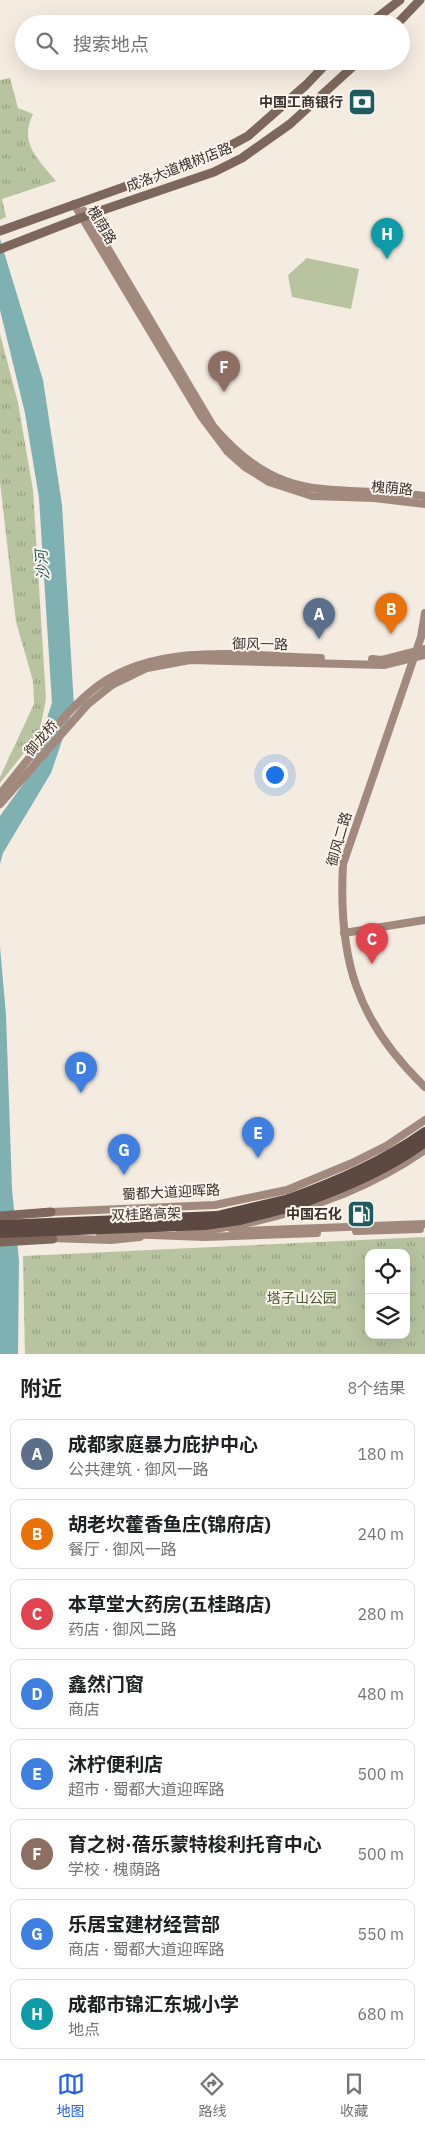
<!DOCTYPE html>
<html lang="zh">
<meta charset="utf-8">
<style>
:root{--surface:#fff;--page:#f6f6f6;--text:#202124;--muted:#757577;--line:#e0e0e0;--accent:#2563eb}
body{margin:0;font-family:"IBM Plex Sans","Noto Sans SC",sans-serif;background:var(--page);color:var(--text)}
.controls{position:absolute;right:15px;bottom:15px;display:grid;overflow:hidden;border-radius:10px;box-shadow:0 5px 20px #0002}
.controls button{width:45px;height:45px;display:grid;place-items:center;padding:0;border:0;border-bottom:1px solid var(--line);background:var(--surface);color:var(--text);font:25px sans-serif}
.you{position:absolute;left:274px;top:774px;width:18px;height:18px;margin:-12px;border:4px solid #fff;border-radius:50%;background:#1a73e8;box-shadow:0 0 0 8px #1a73e833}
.badge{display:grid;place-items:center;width:32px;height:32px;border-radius:50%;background:var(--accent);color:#fff;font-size:16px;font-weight:700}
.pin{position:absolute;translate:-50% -41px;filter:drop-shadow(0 1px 2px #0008)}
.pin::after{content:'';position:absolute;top:26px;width:18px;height:15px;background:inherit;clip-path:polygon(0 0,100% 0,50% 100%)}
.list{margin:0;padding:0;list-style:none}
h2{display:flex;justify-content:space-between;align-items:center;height:65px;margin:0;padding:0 20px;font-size:21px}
h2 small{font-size:16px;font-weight:400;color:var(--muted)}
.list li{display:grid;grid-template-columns:32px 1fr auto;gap:15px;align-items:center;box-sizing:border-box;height:70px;margin:0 10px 10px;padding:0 10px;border:1px solid var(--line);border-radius:10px}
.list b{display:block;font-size:19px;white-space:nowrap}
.list p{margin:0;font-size:16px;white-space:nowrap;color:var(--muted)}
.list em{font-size:16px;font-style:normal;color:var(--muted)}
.icon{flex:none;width:28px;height:28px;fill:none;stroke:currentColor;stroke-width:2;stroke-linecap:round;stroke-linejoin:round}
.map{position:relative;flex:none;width:425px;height:1354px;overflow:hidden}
.search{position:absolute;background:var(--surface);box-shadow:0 5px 20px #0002;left:15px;right:15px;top:15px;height:55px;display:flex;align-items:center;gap:12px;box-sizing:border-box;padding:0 18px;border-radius:28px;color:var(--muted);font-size:19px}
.sheet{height:705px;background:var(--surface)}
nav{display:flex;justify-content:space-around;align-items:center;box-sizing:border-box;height:70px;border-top:1px solid var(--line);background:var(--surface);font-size:14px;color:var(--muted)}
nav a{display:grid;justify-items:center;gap:2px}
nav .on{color:var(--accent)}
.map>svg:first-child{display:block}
</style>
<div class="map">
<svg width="425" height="1354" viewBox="0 0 425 1354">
<defs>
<pattern id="park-tufts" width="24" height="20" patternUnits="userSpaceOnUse" patternTransform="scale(1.25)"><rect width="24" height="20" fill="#b8c4a0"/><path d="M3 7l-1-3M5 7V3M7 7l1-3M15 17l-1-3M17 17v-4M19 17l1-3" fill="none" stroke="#97a083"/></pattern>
</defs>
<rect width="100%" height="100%" fill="#f4ebe1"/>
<path fill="#b8c4a0" d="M307,258L359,269L351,309L292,297L288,275Z"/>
<g fill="url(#park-tufts)" fill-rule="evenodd">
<path d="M10,78L18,108L33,114C19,143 37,158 56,181L2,199L6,217L0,220V80Z"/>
<path d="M0,334L18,403L33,490L46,699L39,734L0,783V777L34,704L33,681L16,622L0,482Z"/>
<path d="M425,1237V1354H25L23,1256ZM369,1253H406V1335H369Z"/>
</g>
<g fill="#7fb0b2">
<path d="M0,239L43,380L62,505L74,706L51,773L3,853L0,864V816L26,780L52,703L39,498L25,413L0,310Z"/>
<path d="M0,947L6,1015L12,1189L19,1261L18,1354H0Z"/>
</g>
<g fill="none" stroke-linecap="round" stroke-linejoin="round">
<g stroke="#a18a7d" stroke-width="8">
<path d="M74,204L201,416L228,452L245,467L269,482L312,496L374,498L425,504"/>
<path d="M84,211L88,215L213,426C282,508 332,484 425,496"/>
<path d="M425,613L421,637L343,864C338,958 356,1021 425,1087"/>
<path d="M372,659L382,660L425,649"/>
<path d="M0,794C27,761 66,709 99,685C161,641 249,656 321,658"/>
<path d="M0,804L87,705L112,685L147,668L190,660L384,665L425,655"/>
<path d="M344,933L425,920"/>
<path d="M51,1212L215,1205L287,1190L352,1163L386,1146L425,1120"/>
<path d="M232,1229L242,1231L425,1224"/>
<path d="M356,1231L420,1229"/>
<path d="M179,1234C266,1224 352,1201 425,1150"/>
<path d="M49,1238L111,1240L140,1237"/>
</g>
<g stroke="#7d675c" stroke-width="9">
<path d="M369,24L400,0"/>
<path d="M397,24L420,0"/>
<path d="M0,231L186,165L220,151L248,136L306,85L329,61"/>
<path d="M0,249L88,215L214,172L242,158L290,124L359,61"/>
<path d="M0,1216L51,1212"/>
<path d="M0,1242L53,1239"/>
</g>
<g stroke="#5c4a42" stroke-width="10">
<path d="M289,1199C338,1181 382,1162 425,1132"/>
<path d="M291,1207C338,1190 384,1172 425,1142"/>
</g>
<path stroke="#a18a7d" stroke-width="8" d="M100,1233L204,1237L317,1233"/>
<g stroke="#5c4a42" stroke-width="10">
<path d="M0,1225L217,1216L289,1199"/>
<path d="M0,1233L205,1225L240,1220L291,1207"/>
</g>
</g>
<defs>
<g id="bank-square" transform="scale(1.4375)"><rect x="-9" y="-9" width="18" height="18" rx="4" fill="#1f5a5e" stroke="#fbf5ee"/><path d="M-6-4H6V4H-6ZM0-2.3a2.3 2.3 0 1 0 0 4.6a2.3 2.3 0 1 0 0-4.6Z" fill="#fff"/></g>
<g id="fuel-square" transform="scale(1.4375)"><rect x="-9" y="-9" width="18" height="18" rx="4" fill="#1f5a5e" stroke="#fbf5ee"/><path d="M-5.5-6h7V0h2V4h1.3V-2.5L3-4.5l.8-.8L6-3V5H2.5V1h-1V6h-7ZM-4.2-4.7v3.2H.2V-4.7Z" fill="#fff"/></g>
</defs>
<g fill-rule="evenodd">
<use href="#bank-square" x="362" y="102"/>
<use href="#fuel-square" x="361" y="1214"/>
</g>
<g text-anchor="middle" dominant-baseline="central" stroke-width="4" stroke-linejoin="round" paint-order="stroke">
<g font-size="14" font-weight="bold" fill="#3b302b" stroke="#fbf5ee" text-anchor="end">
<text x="343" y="102">中国工商银行</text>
<text x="342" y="1214">中国石化</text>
</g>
<g font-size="14" fill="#3b302b" stroke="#fbf5ee">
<text transform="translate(179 167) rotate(-21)">成洛大道槐树店路</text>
<text transform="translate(102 225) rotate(59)">槐荫路</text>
<text transform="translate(392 488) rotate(5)">槐荫路</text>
<text transform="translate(260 644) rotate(1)">御风一路</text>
<text transform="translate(41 738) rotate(-49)">御龙桥</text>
<text transform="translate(339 839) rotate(-74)">御风二路</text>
<text transform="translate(171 1192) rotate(-3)">蜀都大道迎晖路</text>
<text transform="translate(146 1214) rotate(-2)">双桂路高架</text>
</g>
<g font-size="14" fill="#4a5a2e" stroke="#fbf5ee">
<text x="302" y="1298">塔子山公园</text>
</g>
<g font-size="15" font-style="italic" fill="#1f5a5e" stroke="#fbf5ee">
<text transform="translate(42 565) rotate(-95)">沙河</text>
</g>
</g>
</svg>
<div class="controls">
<button><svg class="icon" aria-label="locate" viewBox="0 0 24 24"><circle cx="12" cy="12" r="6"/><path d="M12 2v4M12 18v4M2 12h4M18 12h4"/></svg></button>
<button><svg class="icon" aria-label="layers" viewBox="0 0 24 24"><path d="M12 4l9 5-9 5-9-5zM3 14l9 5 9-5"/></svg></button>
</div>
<div class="you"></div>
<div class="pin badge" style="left:319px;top:639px;background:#5c6f8a">A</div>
<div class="pin badge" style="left:391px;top:634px;background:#e8710a">B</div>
<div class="pin badge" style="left:372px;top:964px;background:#e0444e">C</div>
<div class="pin badge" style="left:81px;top:1093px;background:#3f7fe0">D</div>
<div class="pin badge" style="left:258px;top:1158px;background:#3f7fe0">E</div>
<div class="pin badge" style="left:224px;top:392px;background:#8d6e63">F</div>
<div class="pin badge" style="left:124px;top:1175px;background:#3f7fe0">G</div>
<div class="pin badge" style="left:387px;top:259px;background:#0f9aa8">H</div>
<div class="search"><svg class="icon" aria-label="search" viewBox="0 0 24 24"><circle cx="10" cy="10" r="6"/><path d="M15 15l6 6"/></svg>搜索地点</div>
</div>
<section class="sheet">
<h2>附近<small>8个结果</small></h2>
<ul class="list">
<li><span class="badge" style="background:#5c6f8a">A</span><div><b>成都家庭暴力庇护中心</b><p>公共建筑 · 御风一路</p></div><em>180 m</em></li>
<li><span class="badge" style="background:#e8710a">B</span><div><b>胡老坎藿香鱼庄(锦府店)</b><p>餐厅 · 御风一路</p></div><em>240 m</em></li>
<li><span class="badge" style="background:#e0444e">C</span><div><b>本草堂大药房(五桂路店)</b><p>药店 · 御风二路</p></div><em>280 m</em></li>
<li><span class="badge" style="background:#3f7fe0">D</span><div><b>鑫然门窗</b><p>商店</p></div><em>480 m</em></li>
<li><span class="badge" style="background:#3f7fe0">E</span><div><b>沐柠便利店</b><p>超市 · 蜀都大道迎晖路</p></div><em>500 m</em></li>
<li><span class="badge" style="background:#8d6e63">F</span><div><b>育之树·蓓乐蒙特梭利托育中心</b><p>学校 · 槐荫路</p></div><em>500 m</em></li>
<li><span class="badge" style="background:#3f7fe0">G</span><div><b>乐居宝建材经营部</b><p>商店 · 蜀都大道迎晖路</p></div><em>550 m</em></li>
<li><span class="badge" style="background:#0f9aa8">H</span><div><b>成都市锦汇东城小学</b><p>地点</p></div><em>680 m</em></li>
</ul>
</section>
<nav>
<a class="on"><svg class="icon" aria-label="map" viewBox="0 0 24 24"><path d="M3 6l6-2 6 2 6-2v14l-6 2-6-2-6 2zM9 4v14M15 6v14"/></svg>地图</a>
<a><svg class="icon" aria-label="directions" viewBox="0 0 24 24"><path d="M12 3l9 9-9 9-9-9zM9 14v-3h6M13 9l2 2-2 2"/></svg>路线</a>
<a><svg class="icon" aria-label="saved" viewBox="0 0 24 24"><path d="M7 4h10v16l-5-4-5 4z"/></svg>收藏</a>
</nav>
